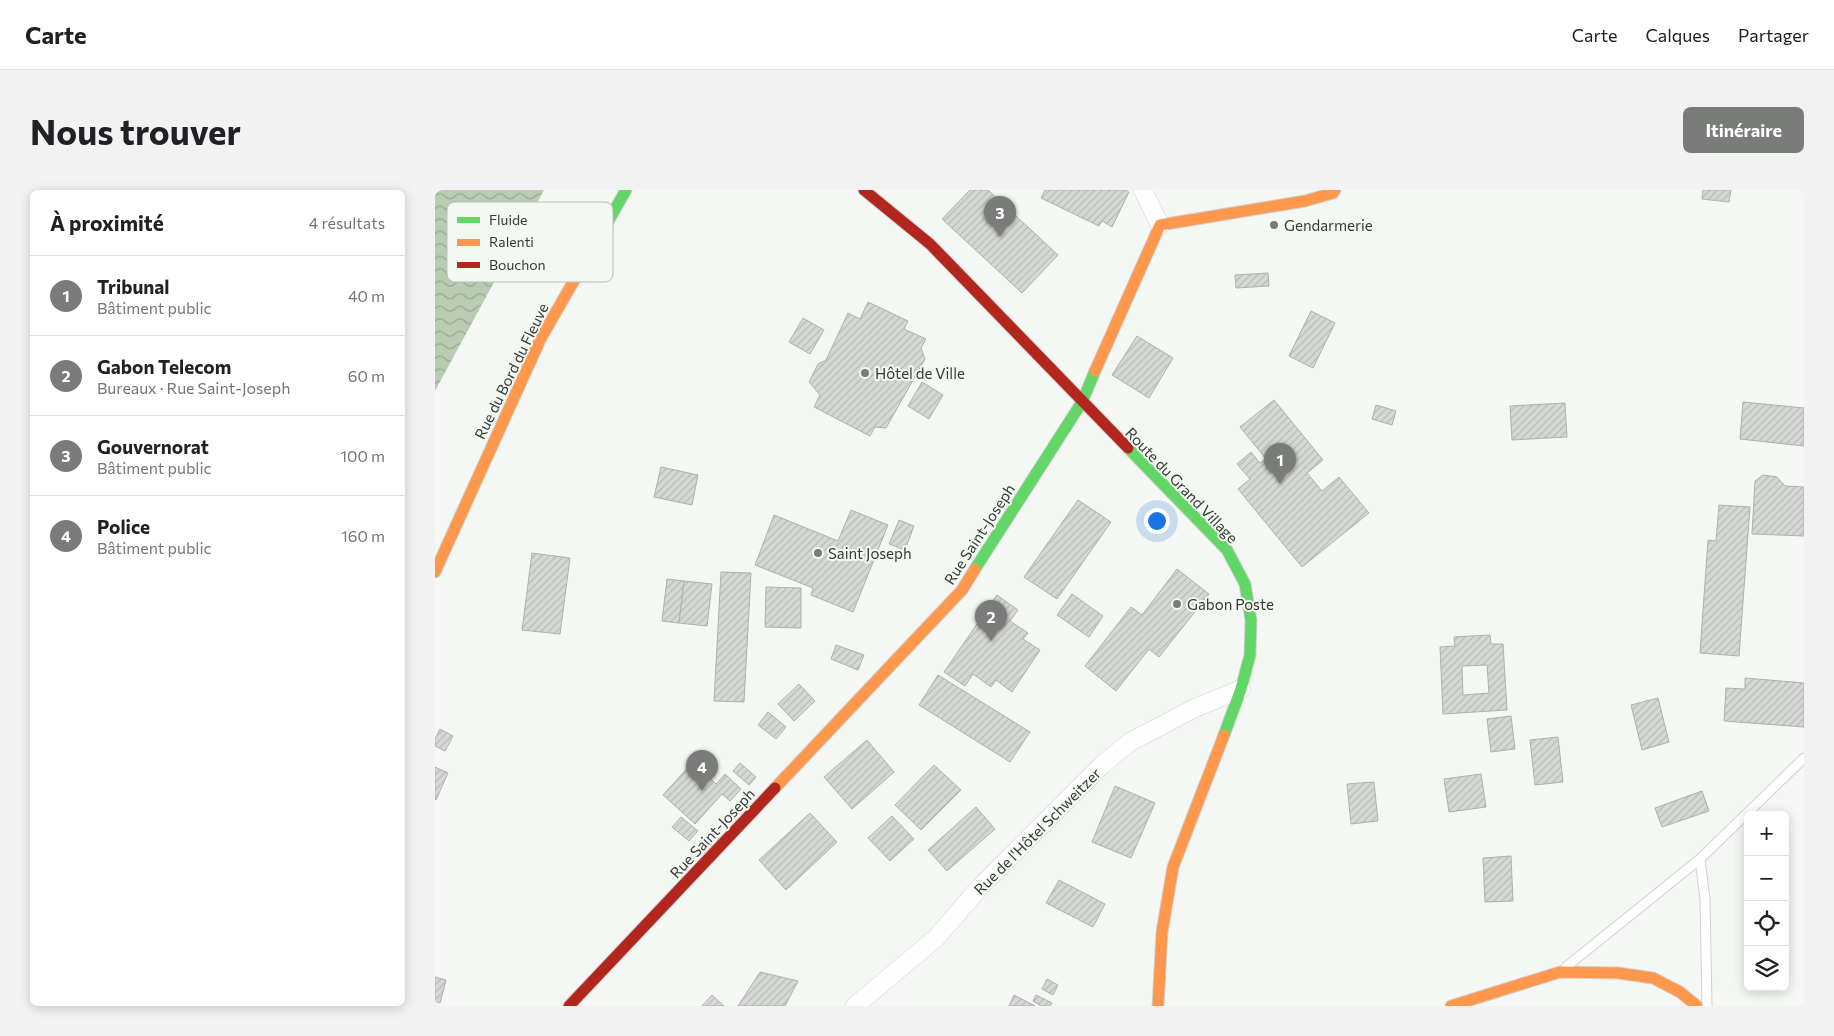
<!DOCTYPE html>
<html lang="fr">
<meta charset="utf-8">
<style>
:root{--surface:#fff;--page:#f2f2f2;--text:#202124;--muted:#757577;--line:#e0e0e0;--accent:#797c79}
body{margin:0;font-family:Commissioner,sans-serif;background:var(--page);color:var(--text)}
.controls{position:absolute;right:15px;bottom:15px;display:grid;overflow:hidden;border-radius:8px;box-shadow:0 2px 12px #0003}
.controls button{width:45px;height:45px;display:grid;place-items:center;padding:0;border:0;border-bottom:1px solid var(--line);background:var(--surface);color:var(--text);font:25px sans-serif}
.you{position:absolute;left:721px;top:330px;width:18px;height:18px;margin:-12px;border:4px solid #fff;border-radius:50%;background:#1a73e8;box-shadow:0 0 0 8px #1a73e833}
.badge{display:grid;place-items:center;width:32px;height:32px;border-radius:50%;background:var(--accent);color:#fff;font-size:16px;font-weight:700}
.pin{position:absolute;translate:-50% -41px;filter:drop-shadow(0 1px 2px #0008)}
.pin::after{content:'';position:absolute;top:26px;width:18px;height:15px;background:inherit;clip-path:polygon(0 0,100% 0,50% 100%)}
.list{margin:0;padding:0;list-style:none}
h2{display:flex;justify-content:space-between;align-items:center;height:65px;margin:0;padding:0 20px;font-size:21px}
h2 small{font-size:16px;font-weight:400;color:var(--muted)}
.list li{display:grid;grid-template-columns:32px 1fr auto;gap:15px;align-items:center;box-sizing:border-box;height:80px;padding:0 20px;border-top:1px solid var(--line)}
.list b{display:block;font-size:19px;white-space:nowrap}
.list p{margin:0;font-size:16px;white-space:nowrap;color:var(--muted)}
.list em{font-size:16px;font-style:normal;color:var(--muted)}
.icon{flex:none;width:28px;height:28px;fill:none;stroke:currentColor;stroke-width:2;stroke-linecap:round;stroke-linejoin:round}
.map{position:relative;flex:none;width:1369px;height:816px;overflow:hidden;border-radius:8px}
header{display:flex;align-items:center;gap:30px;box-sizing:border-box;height:70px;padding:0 25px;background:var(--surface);border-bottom:1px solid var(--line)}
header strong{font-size:24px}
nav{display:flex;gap:28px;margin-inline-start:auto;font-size:18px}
.intro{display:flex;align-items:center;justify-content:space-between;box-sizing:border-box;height:120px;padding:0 30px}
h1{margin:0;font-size:35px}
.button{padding:12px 22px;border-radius:8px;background:var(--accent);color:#fff;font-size:18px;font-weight:700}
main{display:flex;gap:30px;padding:0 30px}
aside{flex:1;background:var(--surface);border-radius:8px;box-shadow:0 2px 12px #0003}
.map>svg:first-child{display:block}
</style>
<header>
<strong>Carte</strong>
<nav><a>Carte</a><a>Calques</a><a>Partager</a></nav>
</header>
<div class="intro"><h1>Nous trouver</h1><a class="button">Itinéraire</a></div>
<main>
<aside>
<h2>À proximité<small>4 résultats</small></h2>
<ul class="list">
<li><span class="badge">1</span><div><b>Tribunal</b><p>Bâtiment public</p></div><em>40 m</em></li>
<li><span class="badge">2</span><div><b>Gabon Telecom</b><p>Bureaux · Rue Saint-Joseph</p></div><em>60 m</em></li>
<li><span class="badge">3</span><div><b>Gouvernorat</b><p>Bâtiment public</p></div><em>100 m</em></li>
<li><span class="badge">4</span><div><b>Police</b><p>Bâtiment public</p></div><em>160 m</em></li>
</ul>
</aside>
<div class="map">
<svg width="1369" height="816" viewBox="0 0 1369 816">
<defs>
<pattern id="water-waves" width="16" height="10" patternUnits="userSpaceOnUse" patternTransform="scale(1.25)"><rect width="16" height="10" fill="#b8ccb2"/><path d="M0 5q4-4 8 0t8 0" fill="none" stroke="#96a792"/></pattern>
<pattern id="building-hatch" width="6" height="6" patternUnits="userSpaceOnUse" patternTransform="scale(1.25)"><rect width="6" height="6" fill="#d6d8d5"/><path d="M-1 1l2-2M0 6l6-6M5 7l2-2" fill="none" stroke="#b8bab7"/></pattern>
</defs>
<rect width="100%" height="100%" fill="#f4f7f3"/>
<path fill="url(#water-waves)" d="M0,0H109L0,201Z"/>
<g fill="url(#building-hatch)" stroke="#afb1ae" fill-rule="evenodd">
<path d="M535,0H553L623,65L587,103L507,29Z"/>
<path d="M610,0H690L694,2L677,37L667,31L664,36L606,8Z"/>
<path d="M1268,0H1296L1294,12L1267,9Z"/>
<path d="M833,83L834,96L801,98L800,85Z"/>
<path d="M433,112L473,131L469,139L491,149L486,158L490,169L451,238L440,237L435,246L379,217L385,205L374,192L383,174L391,170L413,123L425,129Z"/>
<path d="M876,121L900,133L878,178L854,166Z"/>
<path d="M368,128L389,140L375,164L354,152Z"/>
<path d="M702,146L738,168L714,208L677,185Z"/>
<path d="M487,192L508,205L494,229L473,216Z"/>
<path d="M839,210L888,270L872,283L887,301L904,287L934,323L867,377L803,299L815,289L802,274L816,262L825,273L831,269L805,237Z"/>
<path d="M1308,212L1369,218V256L1305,249Z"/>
<path d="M1130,213L1132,247L1077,250L1075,216Z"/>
<path d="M941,215L961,221L957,235L937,229Z"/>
<path d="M226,277L263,285L257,315L219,307Z"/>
<path d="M1328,285L1342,287L1350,296L1369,297V346L1317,344L1320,291Z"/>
<path d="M643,310L676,332L622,409L589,387Z"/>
<path d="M1284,315L1315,317L1304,466L1265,463L1273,350L1281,351Z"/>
<path d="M416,320L453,335L418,422L376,405L378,398L320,375L339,325L403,351Z"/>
<path d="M464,330L479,336L470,360L454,354Z"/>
<path d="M97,363L135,368L125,444L87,440Z"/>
<path d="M742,379L774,404L724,467L714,459L681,501L650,476L696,417L707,425Z"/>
<path d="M286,382L316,383L309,512L279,511Z"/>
<path d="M232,389L249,391L244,433L227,431Z"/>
<path d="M249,391L277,394L272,436L244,433Z"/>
<path d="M331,397L366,398V438L330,437Z"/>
<path d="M637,404L668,426L654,447L622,425Z"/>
<path d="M562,405L583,420L575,431L593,443L588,449L605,460L577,502L561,490L556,497L538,484L530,496L509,482Z"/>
<path d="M1055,445L1056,454H1068L1072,520L1008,524L1005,457L1020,456L1019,447ZM1052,475L1054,503L1028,505L1027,476Z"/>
<path d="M401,455L429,465L423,480L396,469Z"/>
<path d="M503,485L595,542L575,572L484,515Z"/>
<path d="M1310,488L1369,493V537L1289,531L1291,498L1310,499Z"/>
<path d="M364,494L380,511L359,531L343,514Z"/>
<path d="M1223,508L1234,552L1207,560L1196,515Z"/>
<path d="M333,522L351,537L341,549L323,535Z"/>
<path d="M1076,526L1080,559L1056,562L1052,529Z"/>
<path d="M5,539L18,546L10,561L0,556V549Z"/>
<path d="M1123,547L1128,592L1100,595L1095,550Z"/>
<path d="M432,550L459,582L417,619L389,587Z"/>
<path d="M258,572L281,594L290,584L306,599L295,611L287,604L260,634L228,605Z"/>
<path d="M305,573L321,587L314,595L298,581Z"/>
<path d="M499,575L526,600L486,640L460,615Z"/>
<path d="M0,577L13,583L1,610L0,609Z"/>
<path d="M1046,584L1051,617L1014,622L1009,589Z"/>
<path d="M939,592L943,631L916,634L912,594Z"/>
<path d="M680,596L720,613L696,668L657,652Z"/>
<path d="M1267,601L1274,621L1227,637L1220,618Z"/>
<path d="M541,617L560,639L512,681L493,660Z"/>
<path d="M375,623L402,652L351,700L324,670Z"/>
<path d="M457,626L479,649L455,671L433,648Z"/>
<path d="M246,627L263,641L254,651L237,637Z"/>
<path d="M1076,666L1078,711L1050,712L1048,668Z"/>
<path d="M624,690L670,714L658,737L611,713Z"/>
<path d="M325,782L363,791L350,816H303Z"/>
<path d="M0,787L11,790L5,813L0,811Z"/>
<path d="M612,789L623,795L618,805L607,799Z"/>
<path d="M277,805L289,816H267Z"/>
<path d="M579,805L600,816H574Z"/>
<path d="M601,805L617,813L615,816H606L598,811Z"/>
</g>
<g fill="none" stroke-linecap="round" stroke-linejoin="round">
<g stroke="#d1d3d1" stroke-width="11">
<g id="lane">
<path d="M1131,777L1265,669"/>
<path d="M1272,816L1270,709L1265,669L1369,568"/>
</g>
</g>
<g stroke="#d1d3d1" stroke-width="19">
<g id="street">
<path d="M708,0L725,35"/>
<path d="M420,816L501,748L546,696L667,575L695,552L760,518L806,499"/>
</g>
</g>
<g stroke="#d1d3d1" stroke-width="13">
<g id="fast">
<path d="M152,68L191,0"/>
<path d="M693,258L792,360L810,394L816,430L815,465L806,499L789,545"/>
<path d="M540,379L647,212L660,181"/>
</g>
</g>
<g stroke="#d1d3d1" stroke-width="13">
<g id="slow">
<path d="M660,181L725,35L870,11L898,3L900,0"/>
<path d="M0,382L106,148L152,68"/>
<path d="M340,598L527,400L540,379"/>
<path d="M723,816L727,742L738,677L789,545"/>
<path d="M1016,816L1125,782L1183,783L1218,788L1245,802L1262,816"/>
</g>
</g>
<g stroke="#d1d3d1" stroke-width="13">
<g id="jam">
<path d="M429,0L495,54L693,258"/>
<path d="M134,816L340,598"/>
</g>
</g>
<use href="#lane" stroke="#fdfefd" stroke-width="9"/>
<use href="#street" stroke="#fdfefd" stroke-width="18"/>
<use href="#fast" stroke="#63d668" stroke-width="11"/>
<use href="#slow" stroke="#ff974d" stroke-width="11"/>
<use href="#jam" stroke="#b3261e" stroke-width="11"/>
</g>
<g fill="#797c79" stroke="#f3f8f2" stroke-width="2">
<circle cx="839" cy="35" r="5"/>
<circle cx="430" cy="183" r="5"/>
<circle cx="383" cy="363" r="5"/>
<circle cx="742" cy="414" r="5"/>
</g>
<g text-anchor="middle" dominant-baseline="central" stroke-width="4" stroke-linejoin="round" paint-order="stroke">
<g font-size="15" fill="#373937" stroke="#f3f8f2" text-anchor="start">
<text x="849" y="35">Gendarmerie</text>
<text x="440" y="183">Hôtel de Ville</text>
<text x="393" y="363">Saint Joseph</text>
<text x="752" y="414">Gabon Poste</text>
</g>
<g font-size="15" fill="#373937" stroke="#f3f8f2">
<text transform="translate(76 181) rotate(-64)">Rue du Bord du Fleuve</text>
<text transform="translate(747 295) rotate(46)">Route du Grand Village</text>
<text transform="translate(544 344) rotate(-57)">Rue Saint-Joseph</text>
<text transform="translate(602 641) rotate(-45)">Rue de l'Hôtel Schweitzer</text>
<text transform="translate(277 643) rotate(-47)">Rue Saint-Joseph</text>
</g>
</g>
<rect x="12" y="12" width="166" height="80" rx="8" fill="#f3f8f2" stroke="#bbbfba" stroke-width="1"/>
<rect x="22" y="27" width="23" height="6" fill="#63d668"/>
<rect x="22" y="49" width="23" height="7" fill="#ff974d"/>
<rect x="22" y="72" width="23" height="6" fill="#b3261e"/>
<g font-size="14" fill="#373937">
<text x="54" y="35">Fluide</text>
<text x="54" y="57">Ralenti</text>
<text x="54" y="80">Bouchon</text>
</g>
</svg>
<div class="controls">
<button>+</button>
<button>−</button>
<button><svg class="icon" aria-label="locate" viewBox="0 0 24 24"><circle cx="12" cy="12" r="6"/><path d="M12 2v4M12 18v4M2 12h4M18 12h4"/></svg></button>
<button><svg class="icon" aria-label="layers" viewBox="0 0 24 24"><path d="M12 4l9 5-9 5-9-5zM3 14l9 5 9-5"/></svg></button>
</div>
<div class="you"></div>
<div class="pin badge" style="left:845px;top:294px">1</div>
<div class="pin badge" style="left:556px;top:451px">2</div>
<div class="pin badge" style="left:565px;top:47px">3</div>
<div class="pin badge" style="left:267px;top:601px">4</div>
</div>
</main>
